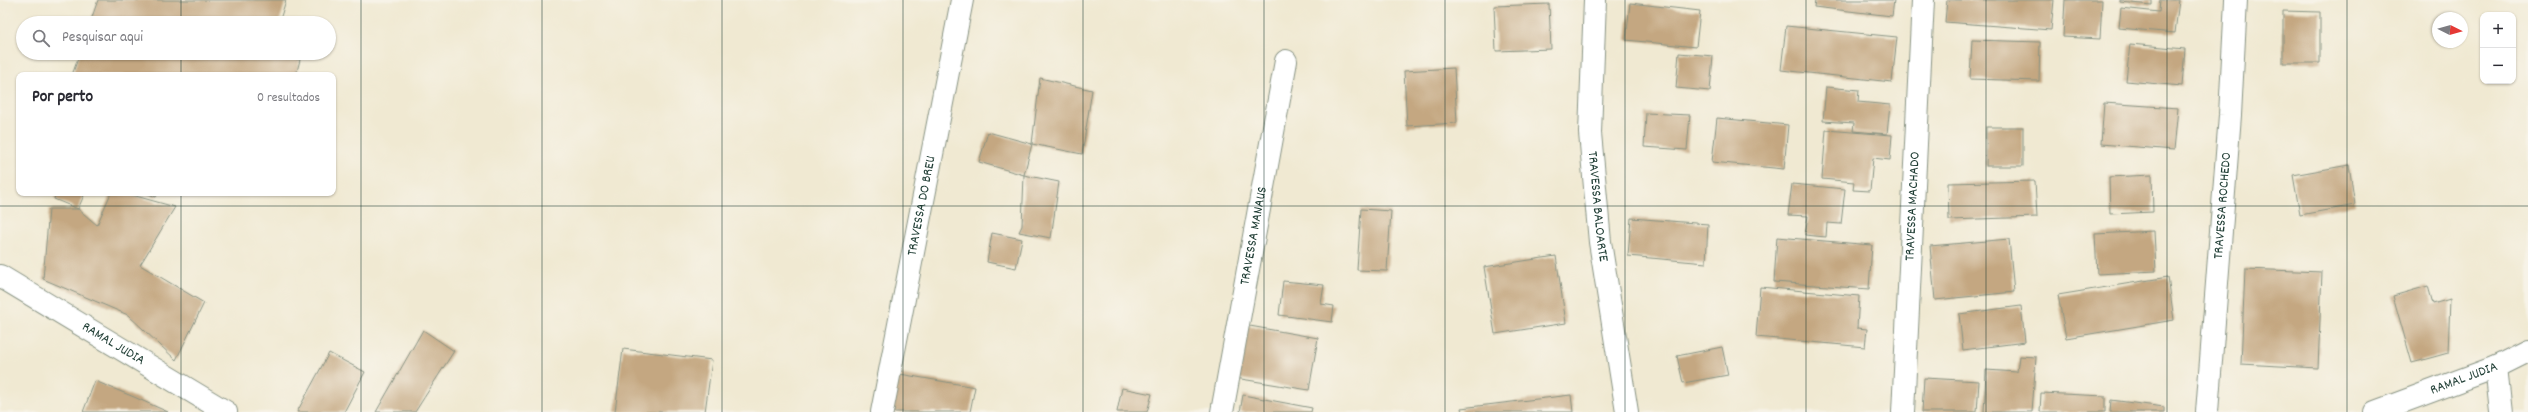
<!DOCTYPE html>
<html lang="pt">
<meta charset="utf-8">
<style>
:root{--surface:#fff;--page:#f2f2f3;--text:#2b2b33;--muted:#7c7c81;--line:#e1e1e2}
body{margin:0;font-family:Dekko,sans-serif;background:var(--page);color:var(--text)}
.controls{position:absolute;right:12px;top:12px;display:grid;overflow:hidden;border-radius:8px;box-shadow:0 1px 3px #0004}
.controls button{width:36px;height:36px;display:grid;place-items:center;padding:0;border:0;border-bottom:1px solid var(--line);background:var(--surface);color:var(--text);font:20px sans-serif}
.compass{position:absolute;left:2432px;top:12px;width:36px;height:36px;border-radius:50%;background:var(--surface);box-shadow:0 1px 3px #0004;rotate:95deg}
.list{margin:0;padding:0;list-style:none}
h2{display:flex;justify-content:space-between;align-items:center;height:52px;margin:0;padding:0 16px;font-size:17px}
h2 small{font-size:13px;font-weight:400;color:var(--muted)}
.icon{flex:none;width:22px;height:22px;fill:none;stroke:currentColor;stroke-width:2;stroke-linecap:round;stroke-linejoin:round}
.map{position:relative;flex:none;width:2528px;height:412px;overflow:hidden}
.search{position:absolute;background:var(--surface);box-shadow:0 1px 3px #0004;left:16px;top:16px;width:320px;height:44px;display:flex;align-items:center;gap:10px;box-sizing:border-box;padding:0 14px;border-radius:22px;color:var(--muted);font-size:15px}
.panel{position:absolute;background:var(--surface);box-shadow:0 1px 3px #0004;left:16px;top:72px;width:320px;height:124px;border-radius:8px}
.map>svg:first-child{display:block}
</style>
<div class="map">
<svg width="2528" height="412" viewBox="0 0 2528 412">
<rect width="100%" height="100%" fill="#f7f3e8"/>
<filter id="ink" filterUnits="userSpaceOnUse"><feTurbulence type="fractalNoise" baseFrequency=".025" numOctaves="2"/><feDisplacementMap in="SourceGraphic" scale="8" xChannelSelector="R" yChannelSelector="G"/><feConvolveMatrix kernelMatrix="1 2 1 2 8 2 1 2 1" color-interpolation-filters="sRGB"/></filter>
<filter id="wash" filterUnits="userSpaceOnUse"><feTurbulence type="fractalNoise" baseFrequency=".012" numOctaves="4" result="noise"/><feDisplacementMap in="SourceGraphic" scale="16" xChannelSelector="R" yChannelSelector="G"/><feGaussianBlur stdDeviation="0.9" result="paint"/><feColorMatrix in="noise" values="0 0 0 0 0 0 0 0 0 0 0 0 0 0 0 0 0 1.4 0 .05"/><feComposite in="paint" operator="in"/></filter>
<g filter="url(#wash)">
<rect width="100%" height="100%" fill="#f0e9d2"/>
<g id="blocks">
<g fill="#c4a781">
<path d="M98,0H286L279,23H90Z"/>
<path d="M1815,0H1894L1892,16L1814,7Z"/>
<path d="M1947,0H2054L2051,30L1945,22Z"/>
<path d="M2065,0H2102L2100,39L2063,37Z"/>
<path d="M2120,0H2152V5L2120,2Z"/>
<path d="M2160,0H2179L2175,33L2119,28L2121,8L2159,12Z"/>
<path d="M1630,3L1700,11L1696,47L1626,40Z"/>
<path d="M1549,4L1551,49L1496,51L1494,6Z"/>
<path d="M2283,11L2320,12V63H2283Z"/>
<path d="M1786,26L1897,37L1892,82L1781,70Z"/>
<path d="M1972,40L2040,42L2039,81L1970,79Z"/>
<path d="M2130,44L2185,49L2182,86L2126,81Z"/>
<path d="M80,53H278L300,60L296,75H72Z"/>
<path d="M1679,53L1713,56L1710,91L1676,88Z"/>
<path d="M1454,68L1457,123L1407,126L1404,71Z"/>
<path d="M1040,78L1092,90L1082,154L1032,144L1024,175L1059,182L1051,238L1019,232L1022,226L1024,175L979,162L988,132L1032,144Z"/>
<path d="M1826,87L1859,90L1858,102L1890,105L1887,134L1853,131L1854,123L1823,121Z"/>
<path d="M2104,103L2178,108L2174,150L2101,144Z"/>
<path d="M1646,113L1690,115L1687,150L1644,147Z"/>
<path d="M1717,118L1788,125L1784,169L1712,162Z"/>
<rect x="1986" y="127" width="37" height="39"/>
<path d="M1826,130L1892,135L1890,160L1873,158L1870,191L1853,190L1854,182L1822,179Z"/>
<path d="M2349,165L2355,205L2300,215L2293,175Z"/>
<path d="M2152,175L2153,212L2110,214L2109,177Z"/>
<path d="M2035,181L2037,217L1949,220L1948,183Z"/>
<path d="M1792,184L1845,189L1841,224L1827,223L1826,237L1805,235L1808,216L1788,215Z"/>
<path d="M56,193H85L78,209L54,199Z"/>
<path d="M111,193H125L175,207L140,265L204,303L176,360L128,315L43,279L49,209H78L97,225Z"/>
<path d="M146,193H158L156,197Z"/>
<path d="M1361,209L1391,211L1387,271L1357,270Z"/>
<path d="M1631,218L1708,224L1706,263L1628,256Z"/>
<path d="M2154,231L2156,271L2097,274L2095,234Z"/>
<path d="M992,233L1022,239L1016,268L987,262Z"/>
<path d="M1777,237L1872,245L1869,289L1774,282Z"/>
<path d="M2009,239L2014,292L1935,300L1930,246Z"/>
<path d="M1556,256L1566,323L1495,334L1484,267Z"/>
<path d="M2245,269L2322,272L2318,368L2241,364Z"/>
<path d="M2168,277L2174,320L2066,338L2058,295Z"/>
<path d="M1283,281L1324,285L1321,304L1334,306L1332,322L1279,315Z"/>
<path d="M2428,286L2433,304L2450,299L2448,353L2412,363L2393,296Z"/>
<path d="M1760,287L1859,296L1857,328L1867,329L1865,347L1756,337Z"/>
<path d="M2021,306L2025,342L1963,350L1959,314Z"/>
<path d="M1244,325L1318,338L1309,390L1235,378Z"/>
<path d="M423,330L454,351L415,412H376Z"/>
<path d="M1722,347L1728,375L1683,383L1677,356Z"/>
<path d="M623,349L712,360L705,412H615Z"/>
<path d="M329,353L365,372L344,412H297Z"/>
<path d="M2019,356L2036,357L2032,412H1984L1986,370L2017,372Z"/>
<path d="M894,373L975,387L970,412H891Z"/>
<path d="M1924,378L1979,381L1977,412H1922Z"/>
<path d="M95,381L134,397L168,412H83Z"/>
<path d="M1122,388L1152,394L1147,412H1117Z"/>
<path d="M2041,393L2105,396V412H2040Z"/>
<path d="M1243,395L1312,408L1311,412H1240Z"/>
<path d="M1571,395L1573,412H1462L1461,408Z"/>
<path d="M2111,400L2164,407V412H2110Z"/>
</g>
</g>
</g>
<g filter="url(#ink)">
<use href="#blocks" fill-opacity="0" stroke="#889383" stroke-width="1"/>
<g fill="none" stroke-linecap="round" stroke-linejoin="round">
<g stroke="#889383" stroke-width="24">
<g id="street">
<path id="s1" d="M1595,0L1590,133L1600,242L1627,412"/>
<path id="s2" d="M0,276L226,412"/>
<path d="M2496,367L2501,412"/>
<path id="s3" d="M882,412L962,0"/>
<path id="s4" d="M1222,412L1286,61"/>
<path id="s5" d="M1903,412L1923,0"/>
<path id="s6" d="M2207,412L2230,115L2236,0"/>
<path id="s7" d="M2375,412L2496,367L2528,351"/>
</g>
</g>
<use href="#street" stroke="#fff" stroke-width="22"/>
</g>
</g>
<path fill="none" stroke="#1f3d34" stroke-width="1" stroke-opacity="0.55" d="M181,0V23M361,0V412M542,0V412M722,0V412M903,0V412M1083,0V412M1264,0V412M1445,0V412M1625,0V412M1806,0V412M1986,0V412M2167,0V412M2347,0V412M181,53V75M181,193V412M0,206H2528"/>
<g text-anchor="middle" dominant-baseline="central" stroke-width="3" stroke-linejoin="round" paint-order="stroke">
<g font-size="14" fill="#1f3d34" stroke="#f7f3e8">
<text stroke="none"><textPath href="#s3" startOffset="210">TRAVESSA DO BREU</textPath></text>
<text stroke="none"><textPath href="#s5" startOffset="206">TRAVESSA MACHADO</textPath></text>
<text stroke="none"><textPath href="#s6" startOffset="207">TRAVESSA ROCHEDO</textPath></text>
<text stroke="none"><textPath href="#s1" startOffset="207">TRAVESSA BALOARTE</textPath></text>
<text stroke="none"><textPath href="#s4" startOffset="179">TRAVESSA MANAUS</textPath></text>
<text stroke="none"><textPath href="#s2" startOffset="132">RAMAL JUDIA</textPath></text>
<text stroke="none"><textPath href="#s7" startOffset="95">RAMAL JUDIA</textPath></text>
</g>
</g>
</svg>
<div class="controls">
<button>+</button>
<button>−</button>
</div>
<svg class="compass" viewBox="-18 -18 36 36"><path d="M0-13l5 13h-10z" fill="#e53935"/><path d="M0 13l5-13h-10z" fill="#7c7c81"/></svg>
<div class="search"><svg class="icon" aria-label="search" viewBox="0 0 24 24"><circle cx="10" cy="10" r="6"/><path d="M15 15l6 6"/></svg>Pesquisar aqui</div>
<section class="panel">
<h2>Por perto<small>0 resultados</small></h2>
<ul class="list">
</ul>
</section>
</div>
